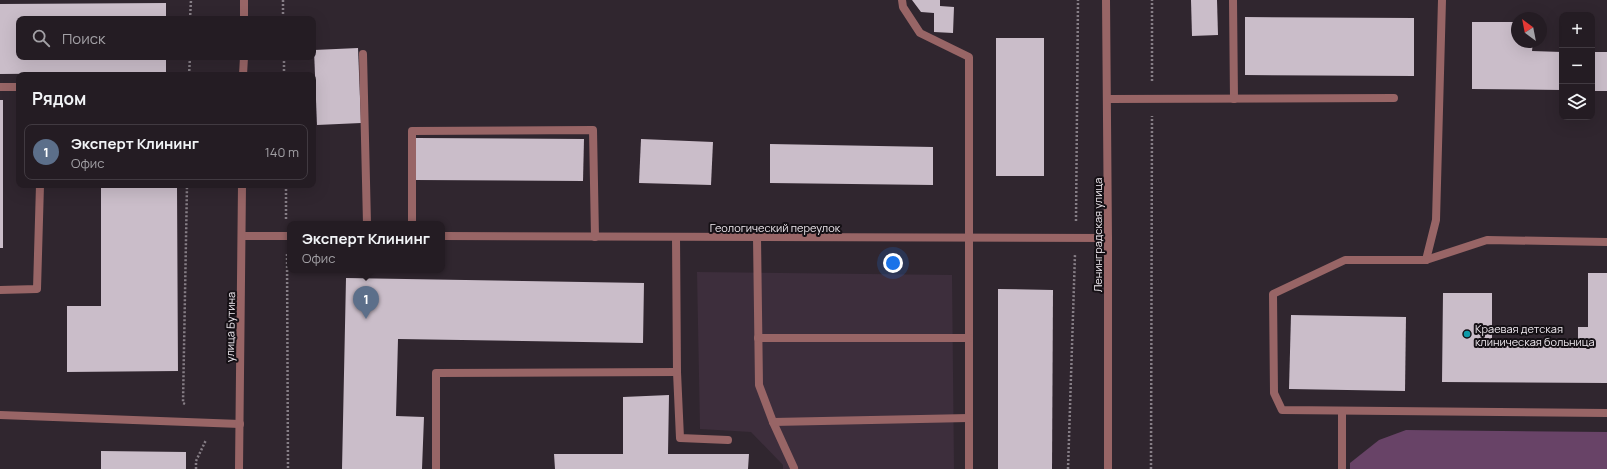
<!DOCTYPE html>
<html lang="ru">
<meta charset="utf-8">
<style>
:root{--surface:#241c23;--page:#2c252b;--text:#f1f3f6;--muted:#a3a1a6;--line:#413a41;--accent:#8c9099}
body{margin:0;font-family:Manrope,sans-serif;background:var(--page);color:var(--text)}
.controls{position:absolute;right:12px;top:12px;display:grid;overflow:hidden;border-radius:8px;box-shadow:0 4px 16px #0002}
.controls button{width:36px;height:36px;display:grid;place-items:center;padding:0;border:0;border-bottom:1px solid var(--line);background:var(--surface);color:var(--text);font:20px sans-serif}
.compass{position:absolute;left:1511px;top:12px;width:36px;height:36px;border-radius:50%;background:var(--surface);box-shadow:0 4px 16px #0002;rotate:328deg}
.you{position:absolute;left:893px;top:263px;width:14px;height:14px;margin:-10px;border:3px solid #fff;border-radius:50%;background:#1a73e8;box-shadow:0 0 0 6px #1a73e833}
.badge{display:grid;place-items:center;width:26px;height:26px;border-radius:50%;background:var(--accent);color:#fff;font-size:13px;font-weight:700}
.pin{position:absolute;translate:-50% -33px;filter:drop-shadow(0 1px 2px #0008)}
.pin::after{content:'';position:absolute;top:21px;width:14px;height:12px;background:inherit;clip-path:polygon(0 0,100% 0,50% 100%)}
.popup{position:absolute;left:287px;top:221px;width:158px;height:52px;box-sizing:border-box;display:grid;place-content:center;border-radius:8px;background:var(--surface);filter:drop-shadow(0 1px 3px #0005);font-size:13px;white-space:nowrap;color:var(--muted)}
.popup b{font-size:15px;color:var(--text)}
.popup::after{content:'';position:absolute;left:50%;top:100%;margin-left:-8px;border:8px solid transparent;border-top-color:var(--surface)}
.list{margin:0;padding:0;list-style:none}
h2{display:flex;justify-content:space-between;align-items:center;height:52px;margin:0;padding:0 16px;font-size:17px}
h2 small{font-size:13px;font-weight:400;color:var(--muted)}
.list li{display:grid;grid-template-columns:26px 1fr auto;gap:12px;align-items:center;box-sizing:border-box;height:56px;margin:0 8px 8px;padding:0 8px;border:1px solid var(--line);border-radius:8px}
.list b{display:block;font-size:15px;white-space:nowrap}
.list p{margin:0;font-size:13px;white-space:nowrap;color:var(--muted)}
.list em{font-size:13px;font-style:normal;color:var(--muted)}
.icon{flex:none;width:22px;height:22px;fill:none;stroke:currentColor;stroke-width:2;stroke-linecap:round;stroke-linejoin:round}
.map{position:relative;flex:none;width:1607px;height:469px;overflow:hidden}
.search{position:absolute;background:var(--surface);box-shadow:0 4px 16px #0002;left:16px;top:16px;width:300px;height:44px;display:flex;align-items:center;gap:10px;box-sizing:border-box;padding:0 14px;border-radius:8px;color:var(--muted);font-size:15px}
.panel{position:absolute;background:var(--surface);box-shadow:0 4px 16px #0002;left:16px;top:72px;width:300px;height:116px;border-radius:8px}
.map>svg:first-child{display:block}
</style>
<div class="map">
<svg width="1607" height="469" viewBox="0 0 1607 469">
<rect width="100%" height="100%" fill="#30262f"/>
<path fill="#3d2e3c" d="M697,272L952,275L954,469H783V465L751,432L700,429Z"/>
<path fill="#684367" d="M1406,430L1607,432V469H1350V463L1379,440Z"/>
<g fill="#cabdc9">
<path d="M912,0H940V6L954,7L953,33L934,32V13L921,12Z"/>
<path d="M1191,0H1217L1218,35L1192,36Z"/>
<path d="M166,3V19H19V57H166V75H113V73L0,74V4Z"/>
<path d="M1245,17L1414,18V76L1245,75Z"/>
<path d="M1472,22H1517V42H1533L1532,51L1562,52V90L1472,89Z"/>
<rect x="996" y="38" width="48" height="138"/>
<path d="M358,48L361,123L317,125L314,50Z"/>
<rect x="1592" y="52" width="15" height="39"/>
<rect x="0" y="100" width="3" height="148"/>
<path d="M416,138L584,139L583,181L415,180Z"/>
<path d="M641,139L713,142L711,185L639,183Z"/>
<path d="M770,144L933,147V185L770,183Z"/>
<path d="M114,185H167V187H177L178,371L67,372V306H101V188L114,187Z"/>
<path d="M1588,273H1607V383L1442,382L1443,293H1492V341L1578,342V327H1588Z"/>
<path d="M346,278L644,283L643,343L398,339L396,416L424,417L422,469H342Z"/>
<path d="M998,289L1053,290L1052,469H998Z"/>
<path d="M1291,315L1406,317L1405,391L1289,389Z"/>
<path d="M669,395L668,454H749L748,469H555L554,454H623V397Z"/>
<path d="M101,451L186,452V469H101Z"/>
</g>
<g fill="none" stroke-linecap="round" stroke-linejoin="round">
<g stroke="#867e86" stroke-width="2.5" stroke-dasharray="2 2" stroke-linecap="butt">
<path d="M283,0V19"/>
<path d="M190,19L191,0"/>
<path d="M284,57V75"/>
<path d="M189,75L190,57"/>
<path d="M1152,81V0"/>
<path d="M286,185V219"/>
<path d="M1076,221L1078,0"/>
<path d="M287,254L288,469"/>
<path d="M185,404L183,403L187,185"/>
<path d="M196,469V461L206,440"/>
<path d="M1068,469L1075,254"/>
<path d="M1151,469L1152,116"/>
</g>
<g stroke="#986566" stroke-width="8">
<path d="M902,0L903,7L920,33L969,57V469"/>
<path d="M1233,0L1234,99"/>
<path d="M363,54L367,224"/>
<path d="M0,87H19"/>
<path d="M1107,99L1394,98"/>
<path d="M412,224V131L593,130L595,237"/>
<path d="M676,237L677,372L680,438L728,440"/>
<path d="M757,237L759,385L773,422L794,468"/>
<path d="M1607,242L1487,240L1426,260H1345L1273,294L1274,393L1282,410L1607,413"/>
<path d="M1426,260L1436,220L1442,0"/>
<path d="M0,290L37,289L40,185"/>
<path d="M758,338H969"/>
<path d="M0,415L240,424"/>
<path d="M773,422L969,418"/>
<path d="M436,469V373L677,372"/>
<path d="M1342,469V411"/>
</g>
<g stroke="#986566" stroke-width="8">
<path d="M242,236H290"/>
<path d="M442,236L1108,238"/>
</g>
<g stroke="#986566" stroke-width="8">
<path d="M1106,0L1108,238V469"/>
<path d="M244,19V0"/>
<path d="M243,75L244,57"/>
<path d="M239,469L242,185"/>
</g>
</g>
<circle fill="#0f9aa8" stroke="#151015" stroke-width="1.5" cx="1467" cy="334" r="4"/>
<g text-anchor="middle" dominant-baseline="central" stroke-width="4" stroke-linejoin="round" paint-order="stroke">
<g font-size="11" fill="#efe9ef" stroke="#151015">
<text x="775" y="227">Геологический переулок</text>
<text transform="translate(1097 235) rotate(-90)">Ленинградская улица</text>
<text transform="translate(230 327) rotate(-89)">улица Бутина</text>
</g>
<g font-size="11" fill="#efe9ef" stroke="#151015" text-anchor="start">
<text x="1475" y="328">Краевая детская<tspan x="1475" dy="13">клиническая больница</tspan></text>
</g>
</g>
</svg>
<div class="controls">
<button>+</button>
<button>−</button>
<button><svg class="icon" aria-label="layers" viewBox="0 0 24 24"><path d="M12 4l9 5-9 5-9-5zM3 14l9 5 9-5"/></svg></button>
</div>
<svg class="compass" viewBox="-18 -18 36 36"><path d="M0-13l5 13h-10z" fill="#e53935"/><path d="M0 13l5-13h-10z" fill="#a3a1a6"/></svg>
<div class="you"></div>
<div class="pin badge" style="left:366px;top:319px;background:#5c6f8a">1</div>
<div class="popup"><b>Эксперт Клининг</b>Офис</div>
<div class="search"><svg class="icon" aria-label="search" viewBox="0 0 24 24"><circle cx="10" cy="10" r="6"/><path d="M15 15l6 6"/></svg>Поиск</div>
<section class="panel">
<h2>Рядом<small></small></h2>
<ul class="list">
<li><span class="badge" style="background:#5c6f8a">1</span><div><b>Эксперт Клининг</b><p>Офис</p></div><em>140 m</em></li>
</ul>
</section>
</div>
